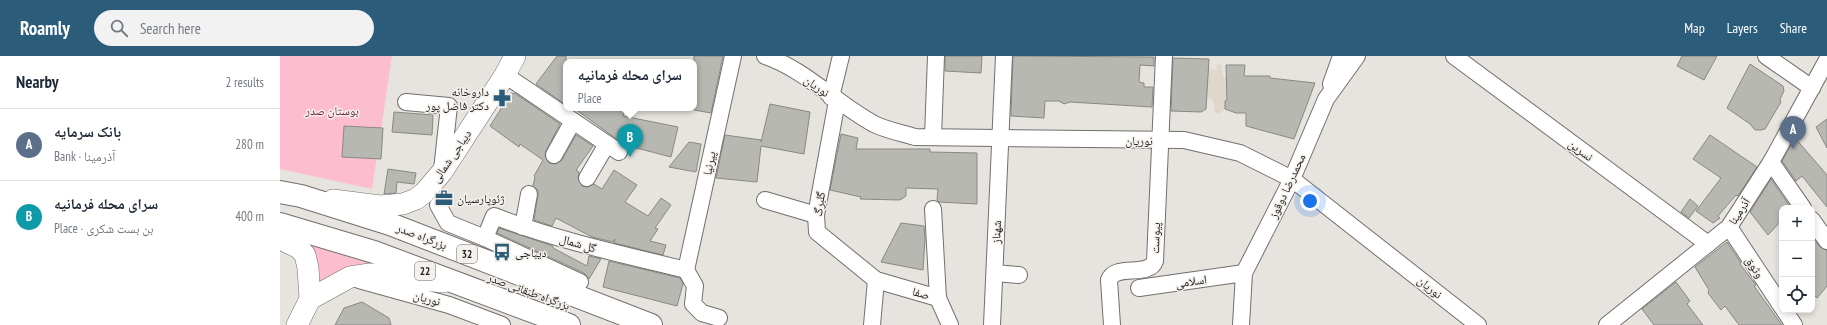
<!DOCTYPE html>
<meta charset="utf-8">
<style>
:root{--surface:#fff;--page:#f2f2f3;--text:#1f2937;--muted:#747a83;--line:#e0e1e3;--accent:#2b5c7a}
body{margin:0;font-family:"PT Sans Narrow","Noto Naskh Arabic",sans-serif;background:var(--page);color:var(--text)}
.controls{position:absolute;right:12px;bottom:12px;display:grid;overflow:hidden;border-radius:8px;box-shadow:0 2px 6px #0003}
.controls button{width:36px;height:36px;display:grid;place-items:center;padding:0;border:0;border-bottom:1px solid var(--line);background:var(--surface);color:var(--text);font:20px sans-serif}
.you{position:absolute;left:1030px;top:145px;width:14px;height:14px;margin:-10px;border:3px solid #fff;border-radius:50%;background:#1a73e8;box-shadow:0 0 0 6px #1a73e833}
.badge{display:grid;place-items:center;width:26px;height:26px;border-radius:50%;background:var(--accent);color:#fff;font-size:13px;font-weight:700}
.pin{position:absolute;translate:-50% -33px;filter:drop-shadow(0 1px 2px #0008)}
.pin::after{content:'';position:absolute;top:21px;width:14px;height:12px;background:inherit;clip-path:polygon(0 0,100% 0,50% 100%)}
.popup{position:absolute;left:283px;top:3px;width:134px;height:52px;box-sizing:border-box;display:grid;place-content:center;border-radius:8px;background:var(--surface);filter:drop-shadow(0 1px 3px #0005);font-size:13px;white-space:nowrap;color:var(--muted)}
.popup b{font-size:15px;color:var(--text)}
.popup::after{content:'';position:absolute;left:50%;top:100%;margin-left:-8px;border:8px solid transparent;border-top-color:var(--surface)}
.list{margin:0;padding:0;list-style:none}
h2{display:flex;justify-content:space-between;align-items:center;height:52px;margin:0;padding:0 16px;font-size:17px}
h2 small{font-size:13px;font-weight:400;color:var(--muted)}
.list li{display:grid;grid-template-columns:26px 1fr auto;gap:12px;align-items:center;box-sizing:border-box;height:72px;padding:0 16px;border-top:1px solid var(--line)}
.list b{display:block;font-size:15px;white-space:nowrap}
.list p{margin:0;font-size:13px;white-space:nowrap;color:var(--muted)}
.list em{font-size:13px;font-style:normal;color:var(--muted)}
.icon{flex:none;width:22px;height:22px;fill:none;stroke:currentColor;stroke-width:2;stroke-linecap:round;stroke-linejoin:round}
.map{position:relative;flex:none;width:1547px;height:269px;overflow:hidden}
header{display:flex;align-items:center;gap:24px;box-sizing:border-box;height:56px;padding:0 20px;background:var(--accent);color:#fff}
header strong{font-size:19px}
nav{display:flex;gap:22px;margin-inline-start:auto;font-size:14px}
.search{width:280px;height:36px;background:var(--page);display:flex;align-items:center;gap:10px;box-sizing:border-box;padding:0 14px;border-radius:22px;color:var(--muted);font-size:15px}
main{display:flex}
aside{flex:1;background:var(--surface)}
.map>svg:first-child{display:block}
</style>
<header>
<strong>Roamly</strong>
<div class="search"><svg class="icon" aria-label="search" viewBox="0 0 24 24"><circle cx="10" cy="10" r="6"/><path d="M15 15l6 6"/></svg>Search here</div>
<nav><a>Map</a><a>Layers</a><a>Share</a></nav>
</header>
<main>
<aside>
<h2>Nearby<small>2 results</small></h2>
<ul class="list">
<li><span class="badge" style="background:#5c6f8a">A</span><div><b>بانک سرمایه</b><p>Bank · آذرمینا</p></div><em>280 m</em></li>
<li><span class="badge" style="background:#0f9aa8">B</span><div><b>سرای محله فرمانیه</b><p>Place · بن بست شکرى</p></div><em>400 m</em></li>
</ul>
</aside>
<div class="map">
<svg width="1547" height="269" viewBox="0 0 1547 269">
<rect width="100%" height="100%" fill="#e7e3df"/>
<path fill="#dfd6cc" d="M941,8L943,21L947,22L948,43L945,45V53L939,58L934,55V47L931,42L927,43L928,13L937,14L936,10Z"/>
<g fill="#fcbece">
<path d="M0,0H112L92,133L0,113Z"/>
<path d="M24,187L99,210L35,236Z"/>
</g>
<g fill="#b8b8b3" stroke="#898984">
<path d="M277,0H286V49L256,28Z"/>
<path d="M414,0H443L431,57L414,54Z"/>
<path d="M665,0H702L701,17L665,15Z"/>
<path d="M733,0L874,1V10L860,9L859,26L864,27V31H873L872,51L790,46L784,48L779,45H765L764,62L731,60Z"/>
<path d="M1402,0H1437L1424,24L1397,10Z"/>
<path d="M893,2L929,3L926,53L921,56L891,55Z"/>
<path d="M1470,8L1503,30L1504,35L1500,43L1501,46L1485,73L1481,74H1475L1470,68L1447,52Z"/>
<path d="M946,9H965L964,20H990V22L1035,27L1014,83L966,70V57H956L945,53V45L947,44Z"/>
<path d="M231,37L236,38L280,68L266,95L265,100L269,107L275,108L282,104L296,79L313,90L296,114L299,116L298,122L302,130L307,131L314,128L322,133L334,114L357,129L345,146L368,160L381,142L391,149L375,172L378,173L370,185L386,189L383,199L334,187L335,183L333,186L312,181L276,162L272,170L254,164L258,139V134L253,130L255,121L254,120L263,104L240,88L239,91L210,70Z"/>
<path d="M490,48L530,56L524,98L481,90L477,126L436,122L445,79L481,84V86Z"/>
<path d="M291,52H345L343,60L398,71L391,101L345,89L295,53Z"/>
<path d="M114,56L153,59L152,79L112,76Z"/>
<path d="M1547,63V92L1536,71Z"/>
<path d="M64,70L103,72L101,103L62,101Z"/>
<path d="M561,78L578,82L576,93H650V96L697,97V148L659,146L657,144L658,133L626,132V140L620,144L580,143L581,141L550,134Z"/>
<path d="M1430,79L1477,111L1458,140L1456,139L1438,160L1440,162L1433,167L1416,155L1441,122L1413,103Z"/>
<path d="M1515,82L1547,119V151L1522,120L1516,125L1502,105Z"/>
<path d="M409,86L421,88L416,116L389,111Z"/>
<path d="M108,113L136,117L134,128L117,126L116,137L104,138Z"/>
<path d="M1491,123L1511,152H1502V164L1488,179L1470,156Z"/>
<path d="M1410,143L1418,150L1409,162L1401,156Z"/>
<path d="M621,167L644,170L645,183L643,214L601,206Z"/>
<path d="M219,172L273,190V192L307,210L309,200L321,203L309,223L304,217L217,177Z"/>
<path d="M1532,180L1540,191L1547,194V230L1537,242L1532,237Z"/>
<path d="M1447,186L1461,207L1460,208L1476,229L1474,230L1502,269H1459L1445,250L1441,254L1428,237L1429,234L1415,211Z"/>
<path d="M329,205L400,222L403,228L397,250L323,231Z"/>
<path d="M1396,226L1410,245L1407,248L1423,269H1374L1362,253Z"/>
<path d="M82,246L109,262L111,269H55L64,252Z"/>
</g>
<g fill="none" stroke-linecap="round" stroke-linejoin="round">
<g stroke="#736f6c" stroke-width="18">
<g id="minor">
<path d="M485,0C524,13 557,48 594,68C606,74 622,77 635,81L904,84L960,97L1012,123L1198,269"/>
<path d="M1174,0L1428,188"/>
<path d="M1486,0L1532,32"/>
<path d="M225,19L339,96"/>
<path d="M1051,28L1061,0"/>
<path d="M551,41L561,0"/>
<path d="M557,45L536,159L537,176L596,224L658,242"/>
<path d="M126,46L169,50L162,114"/>
<path d="M653,81L656,0"/>
<path d="M274,99L293,65"/>
<path d="M1491,106L1523,152"/>
<path d="M307,122L327,88"/>
<path d="M485,144L536,159"/>
<path d="M158,149L168,167L205,182L300,226"/>
<path d="M653,153L658,242L670,269"/>
<path d="M1532,164L1547,185"/>
<path d="M243,171L249,138"/>
<path d="M1449,171L1502,251"/>
<path d="M205,182L214,160C276,184 341,198 406,214"/>
<path d="M406,214L453,0"/>
<path d="M406,214L415,230L413,248L422,257L439,262"/>
<path d="M715,217L739,219"/>
<path d="M79,224L169,249L222,269"/>
<path d="M859,232L964,217"/>
<path d="M1504,254L1514,269"/>
<path d="M592,269L596,224"/>
<path d="M712,269L724,0"/>
<path d="M832,269L829,224C835,207 869,222 875,205L884,0"/>
<path d="M961,269L964,217L1012,123L1046,43L1077,0"/>
<path d="M1327,269L1449,171L1491,106L1547,4"/>
</g>
</g>
<g stroke="#736f6c" stroke-width="22">
<g id="major">
<path d="M53,144L100,150L123,148L136,143L144,137L162,116L225,19L235,0"/>
<path d="M0,183L19,192L25,199L28,212L30,243L17,269"/>
<path d="M30,243L70,221L90,218L163,226"/>
</g>
</g>
<g stroke="#736f6c" stroke-width="24">
<g id="highway">
<path d="M0,136L21,140L110,168L371,269"/>
<path d="M0,168L94,196L289,269"/>
</g>
</g>
<use href="#minor" stroke="#fff" stroke-width="16"/>
<use href="#major" stroke="#fff" stroke-width="21"/>
<use href="#highway" stroke="#fff" stroke-width="22"/>
</g>
<defs>
<g id="pharmacy-bare" transform="scale(1.38)"><path d="M-2-6h4v4h4v4h-4v4h-4v-4h-4v-4h4Z" fill="#2b5c7a" stroke="#f4f0ec" stroke-width="2.5" paint-order="stroke"/></g>
<g id="office-bare" transform="scale(1.38)"><path d="M-6-3h4V-5.5h4V-3h4V5H-6ZM-1-4.5V-3h2v-1.5ZM-6 0V1H6V0Z" fill="#2b5c7a" stroke="#f4f0ec" stroke-width="2.5" paint-order="stroke"/></g>
<g id="bus-bare" transform="scale(1.38)"><path d="M-5-6H5V4H4V6H2V4H-2V6H-4V4H-5ZM-3.5-4V0h7V-4ZM-3.5 1.2v1.5H-2V1.2ZM2 1.2v1.5H3.5V1.2Z" fill="#2b5c7a" stroke="#f4f0ec" stroke-width="2.5" paint-order="stroke"/></g>
</defs>
<g fill-rule="evenodd">
<use href="#pharmacy-bare" x="222" y="42"/>
<use href="#office-bare" x="164" y="142"/>
<use href="#bus-bare" x="222" y="196"/>
</g>
<g text-anchor="middle" dominant-baseline="central" stroke-width="3" stroke-linejoin="round" paint-order="stroke">
<g fill="#f4f0ec" stroke="#62605e" stroke-width="1">
<rect x="177" y="189" width="20" height="18" rx="3"/>
<rect x="135" y="206" width="20" height="18" rx="3"/>
</g>
<g font-size="11" font-weight="bold" fill="#242321">
<text x="187" y="198">32</text>
<text x="145" y="215">22</text>
</g>
<g font-size="12" fill="#242321" stroke="#f4f0ec">
<text transform="translate(537 30) rotate(35)">نوریان</text>
<text x="859" y="84">نوریان</text>
<text transform="translate(1301 94) rotate(37)">نسرین</text>
<text transform="translate(171 100) rotate(-56)">دیباجی شمالی</text>
<text transform="translate(429 107) rotate(-78)">پیرنیا</text>
<text transform="translate(1007 130) rotate(-65)">محمدرضا دوقوز</text>
<text transform="translate(539 148) rotate(-82)">گلبرگ</text>
<text transform="translate(1459 155) rotate(-57)">آذرمینا</text>
<text transform="translate(716 176) rotate(-88)">شهناز</text>
<text transform="translate(142 180) rotate(21)">بزرگراه صدر</text>
<text transform="translate(875 182) rotate(-88)">پیوست</text>
<text transform="translate(298 187) rotate(16)">گل شمال</text>
<text transform="translate(1475 211) rotate(56)">وثوق</text>
<text transform="translate(911 225) rotate(-8)">اسلامی</text>
<text transform="translate(1150 231) rotate(39)">نوریان</text>
<text transform="translate(249 235) rotate(20)">بزرگراه طبقاتی صدر</text>
<text transform="translate(641 237) rotate(16)">صفا</text>
<text transform="translate(147 242) rotate(15)">نوریان</text>
</g>
<g font-size="12" fill="#242321" stroke="#f4f0ec" text-anchor="start">
<text x="209" y="35" text-anchor="end">داروخانه<tspan x="209" dy="14">دکتر فاضل پور</tspan></text>
<text x="177" y="142">ژئوپارسیان</text>
<text x="235" y="196">دیباجی</text>
</g>
<g font-size="12" fill="#721a3d" stroke="#f4f0ec">
<text x="52" y="54">بوستان صدر</text>
</g>
</g>
</svg>
<div class="controls">
<button>+</button>
<button>−</button>
<button><svg class="icon" aria-label="locate" viewBox="0 0 24 24"><circle cx="12" cy="12" r="6"/><path d="M12 2v4M12 18v4M2 12h4M18 12h4"/></svg></button>
</div>
<div class="you"></div>
<div class="pin badge" style="left:1513px;top:93px;background:#5c6f8a">A</div>
<div class="pin badge" style="left:350px;top:101px;background:#0f9aa8">B</div>
<div class="popup"><b>سرای محله فرمانیه</b>Place</div>
</div>
</main>
